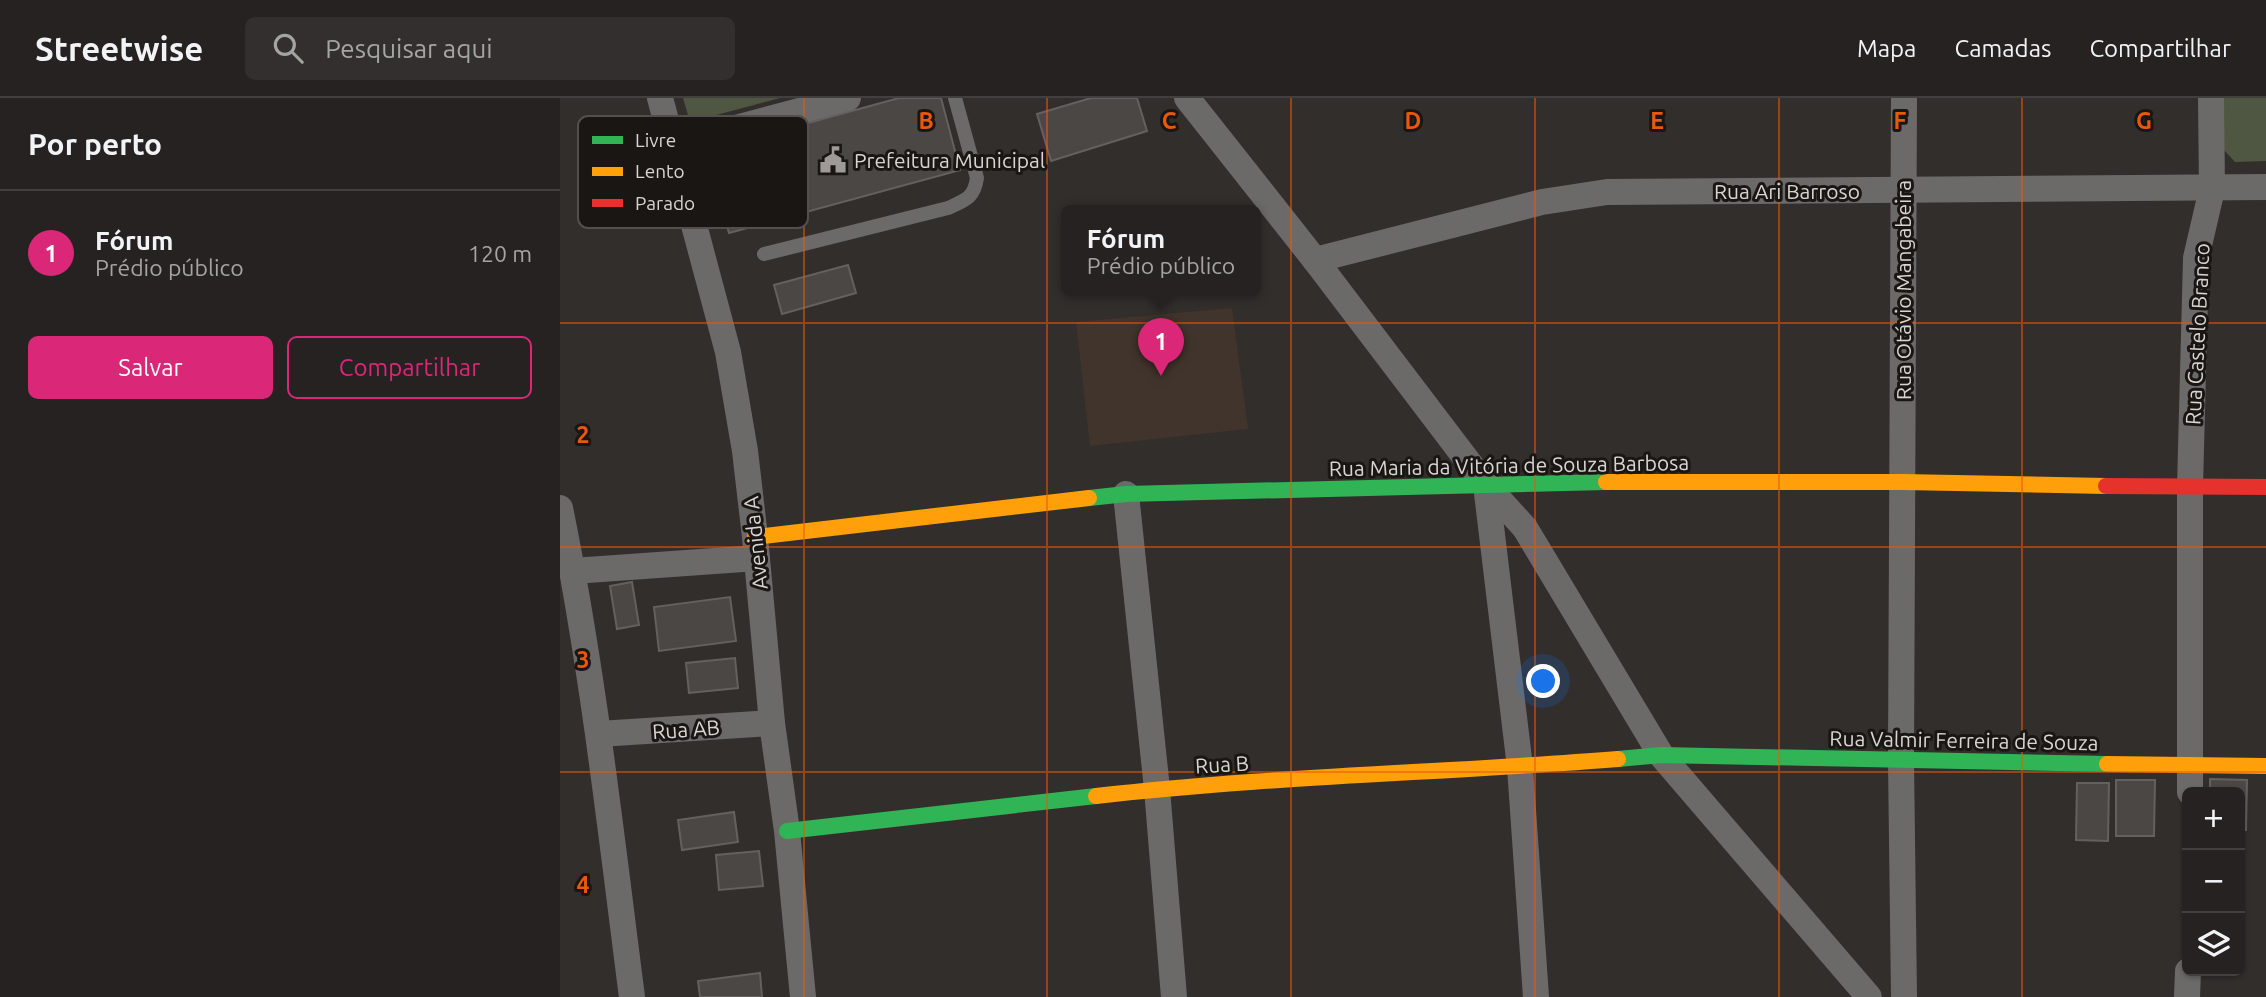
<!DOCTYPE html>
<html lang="pt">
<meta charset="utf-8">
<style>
:root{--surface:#262221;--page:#322f2e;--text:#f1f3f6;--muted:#a4a4a5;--line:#423f3f;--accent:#db2777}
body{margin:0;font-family:Ubuntu,sans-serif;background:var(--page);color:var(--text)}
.controls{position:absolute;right:21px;bottom:21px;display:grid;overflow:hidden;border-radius:10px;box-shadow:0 2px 5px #0004}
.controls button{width:63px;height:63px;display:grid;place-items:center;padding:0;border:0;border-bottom:2px solid var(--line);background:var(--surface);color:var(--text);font:35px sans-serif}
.you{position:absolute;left:984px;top:584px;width:24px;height:24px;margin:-18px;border:5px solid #fff;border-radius:50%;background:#1a73e8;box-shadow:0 0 0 10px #1a73e833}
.badge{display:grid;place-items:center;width:46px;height:46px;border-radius:50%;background:var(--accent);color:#fff;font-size:23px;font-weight:700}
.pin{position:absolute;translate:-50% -58px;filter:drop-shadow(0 2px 4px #0008)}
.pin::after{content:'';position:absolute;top:37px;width:24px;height:21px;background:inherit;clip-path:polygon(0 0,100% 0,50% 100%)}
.popup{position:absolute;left:501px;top:107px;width:200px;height:91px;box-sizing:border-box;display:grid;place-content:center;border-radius:10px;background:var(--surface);filter:drop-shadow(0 2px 5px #0005);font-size:23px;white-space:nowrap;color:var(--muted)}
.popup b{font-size:26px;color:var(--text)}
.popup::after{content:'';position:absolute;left:50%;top:100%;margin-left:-14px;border:14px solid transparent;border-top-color:var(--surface)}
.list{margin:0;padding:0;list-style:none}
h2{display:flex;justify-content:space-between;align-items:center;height:91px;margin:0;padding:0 28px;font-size:30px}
h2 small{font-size:23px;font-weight:400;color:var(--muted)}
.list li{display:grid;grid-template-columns:46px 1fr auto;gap:21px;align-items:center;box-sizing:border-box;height:126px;padding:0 28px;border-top:2px solid var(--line)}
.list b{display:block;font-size:26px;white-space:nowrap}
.list p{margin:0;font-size:23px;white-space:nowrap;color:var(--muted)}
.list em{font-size:23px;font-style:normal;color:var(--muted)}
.actions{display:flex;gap:14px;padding:21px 28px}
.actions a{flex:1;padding:16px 0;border:2px solid var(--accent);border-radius:10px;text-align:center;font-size:24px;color:var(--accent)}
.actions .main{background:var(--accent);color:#fff}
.icon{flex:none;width:38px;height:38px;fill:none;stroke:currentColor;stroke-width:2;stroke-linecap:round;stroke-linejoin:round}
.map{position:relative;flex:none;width:1706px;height:899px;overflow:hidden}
header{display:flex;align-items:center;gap:42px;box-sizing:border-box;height:98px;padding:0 35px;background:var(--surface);border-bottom:2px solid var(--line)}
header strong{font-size:33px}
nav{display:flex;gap:38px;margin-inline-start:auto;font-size:24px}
.search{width:490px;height:63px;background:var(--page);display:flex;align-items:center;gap:18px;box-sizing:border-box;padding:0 24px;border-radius:10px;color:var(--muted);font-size:26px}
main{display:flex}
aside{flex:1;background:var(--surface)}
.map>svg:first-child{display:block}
</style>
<header>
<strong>Streetwise</strong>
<div class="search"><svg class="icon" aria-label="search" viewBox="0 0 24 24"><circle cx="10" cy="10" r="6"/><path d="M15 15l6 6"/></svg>Pesquisar aqui</div>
<nav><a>Mapa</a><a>Camadas</a><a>Compartilhar</a></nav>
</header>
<main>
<aside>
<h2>Por perto<small></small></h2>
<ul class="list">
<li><span class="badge">1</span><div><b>Fórum</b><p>Prédio público</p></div><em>120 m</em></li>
</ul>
<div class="actions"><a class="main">Salvar</a><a>Compartilhar</a></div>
</aside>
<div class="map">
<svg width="1706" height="899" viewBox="0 0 1706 899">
<rect width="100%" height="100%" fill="#322e2c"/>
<path fill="#41342c" d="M672,210L688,331L530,348L516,224Z"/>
<g fill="#4f5742">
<path d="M123,0H220L130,24Z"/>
<path d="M1664,0H1706V63L1675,64L1664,52Z"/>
</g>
<g fill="#4a4745" stroke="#64605e" stroke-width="2">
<path d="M339,0H381L400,72L169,135L146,53Z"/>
<path d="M531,0H577L587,33L491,63L477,16Z"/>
<path d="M288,167L296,195L222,216L214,187Z"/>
<path d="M72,484L79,527L57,531L50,488Z"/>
<path d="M170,499L176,543L99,553L94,509Z"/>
<path d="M175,560L178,590L129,595L126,565Z"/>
<path d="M1650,681L1687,682L1686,732H1680V694H1650Z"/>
<path d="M1556,682H1595L1594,738H1556Z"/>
<path d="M1517,685H1549L1548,743L1516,742Z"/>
<path d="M174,714L178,744L122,752L118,722Z"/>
<path d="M199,753L203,788L159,792L156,757Z"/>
<path d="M200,875L202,899H140L138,883Z"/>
</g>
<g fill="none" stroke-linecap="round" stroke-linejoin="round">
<path stroke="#6c6a69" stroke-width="14" d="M204,156L388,110C406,102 414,100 417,80L395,0"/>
<g stroke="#6c6a69" stroke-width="26">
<path d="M100,0L168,254L185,353L195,439L212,625L227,733L243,899"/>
<path d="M627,0L755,162L926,387L965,430L1101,657L1309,899"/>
<path d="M112,47L288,0"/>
<path d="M755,162L982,104L1047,94L1706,89"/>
<path d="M926,387L960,669L976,899"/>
<path d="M566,396L597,691L614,899"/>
<path d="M0,410C33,572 51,736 72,899"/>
<path d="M13,473L197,460"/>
<path d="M39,636L212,625"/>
<path d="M1630,694V389L1636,160L1652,91L1651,0"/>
<path d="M1344,899L1341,663L1344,0"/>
<path d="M1627,899L1628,873"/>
</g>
<g stroke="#30b455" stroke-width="16">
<path d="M529,400L566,396L1046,384"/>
<path d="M1058,661L1101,657L1547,666"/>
<path d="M227,733L536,698"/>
</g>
<g stroke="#ff9f0a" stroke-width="16">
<path d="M1046,384H1343L1546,388"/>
<path d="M195,439L529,400"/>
<path d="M1547,666L1706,668"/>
<path d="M536,698C709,678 884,675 1058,661"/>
</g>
<path stroke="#e5322d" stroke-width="16" d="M1546,388L1706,389"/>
</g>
<path fill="none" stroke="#e8590c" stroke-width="2" stroke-opacity="0.55" d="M244,0V899M487,0V899M731,0V899M975,0V899M1219,0V899M1462,0V899M0,225H1706M0,449H1706M0,674H1706"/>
<defs>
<g id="civic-bare" transform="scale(2.1)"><path d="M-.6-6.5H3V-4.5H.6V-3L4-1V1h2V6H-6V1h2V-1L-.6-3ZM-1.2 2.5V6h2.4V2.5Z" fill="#9f9a97" stroke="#1a1614" stroke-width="2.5" paint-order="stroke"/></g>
</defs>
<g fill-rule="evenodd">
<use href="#civic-bare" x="273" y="62"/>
</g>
<g text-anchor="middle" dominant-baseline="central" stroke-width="6" stroke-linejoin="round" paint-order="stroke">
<g font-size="21" fill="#dad4d1" stroke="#1a1614" text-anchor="start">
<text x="294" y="62">Prefeitura Municipal</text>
</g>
<g font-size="21" fill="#dad4d1" stroke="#1a1614">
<text x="1227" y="93">Rua Ari Barroso</text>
<text transform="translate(1343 192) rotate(-90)">Rua Otávio Mangabeira</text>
<text transform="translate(1637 236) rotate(-87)">Rua Castelo Branco</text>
<text transform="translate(949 367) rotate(-1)">Rua Maria da Vitória de Souza Barbosa</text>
<text transform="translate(195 445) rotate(-96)">Avenida A</text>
<text transform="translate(126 631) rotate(-4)">Rua AB</text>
<text transform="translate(1404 642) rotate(1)">Rua Valmir Ferreira de Souza</text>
<text transform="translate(662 666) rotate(-3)">Rua B</text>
</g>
</g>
<rect x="18" y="18" width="230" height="112" rx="10" fill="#1a1614" stroke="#544f4d" stroke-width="2"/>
<rect x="32" y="38" width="31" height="8" fill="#30b455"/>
<rect x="32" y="69" width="31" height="9" fill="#ff9f0a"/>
<rect x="32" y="101" width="31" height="8" fill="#e5322d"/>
<g font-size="19" fill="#dad4d1">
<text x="75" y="49">Livre</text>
<text x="75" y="80">Lento</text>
<text x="75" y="112">Parado</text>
</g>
<g font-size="23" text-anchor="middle" font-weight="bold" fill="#e8590c" stroke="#1a1614" stroke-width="6" stroke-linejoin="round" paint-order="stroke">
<text x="366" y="31">B</text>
<text x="609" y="31">C</text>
<text x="853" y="31">D</text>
<text x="1097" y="31">E</text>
<text x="1340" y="31">F</text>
<text x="1584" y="31">G</text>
<text x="23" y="345">2</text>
<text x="23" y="570">3</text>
<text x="23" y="795">4</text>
</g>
</svg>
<div class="controls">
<button>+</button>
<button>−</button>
<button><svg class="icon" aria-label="layers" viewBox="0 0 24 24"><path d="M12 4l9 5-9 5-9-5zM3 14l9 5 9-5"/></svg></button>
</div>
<div class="you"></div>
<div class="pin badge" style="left:601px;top:278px">1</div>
<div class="popup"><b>Fórum</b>Prédio público</div>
</div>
</main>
